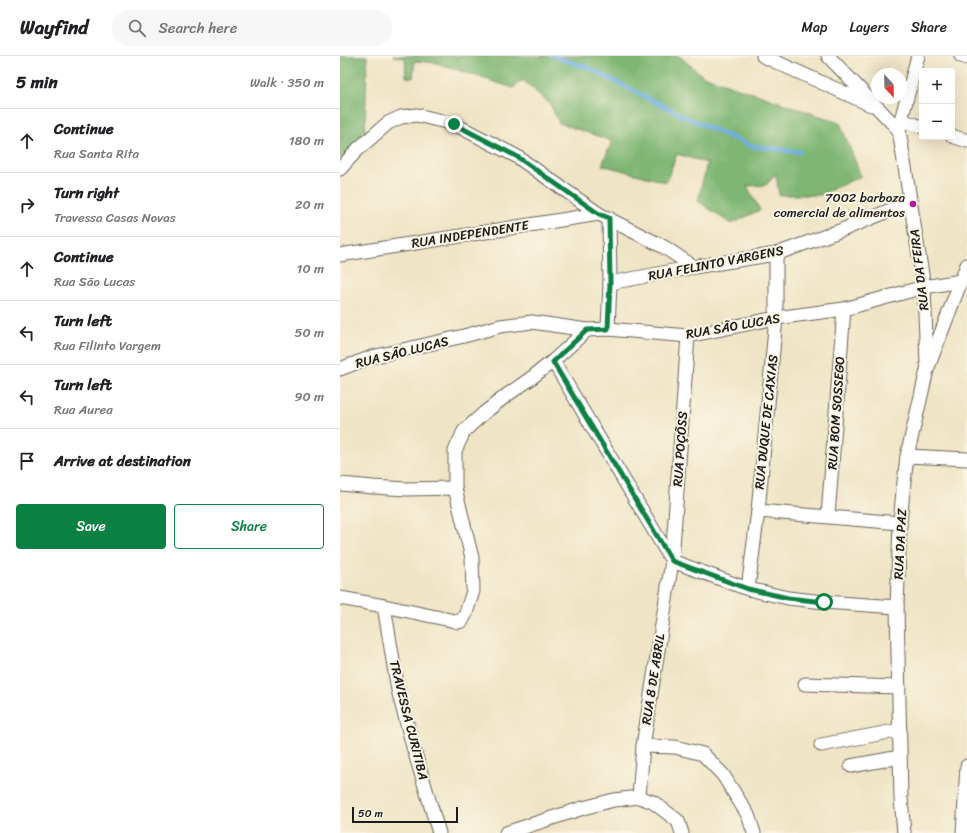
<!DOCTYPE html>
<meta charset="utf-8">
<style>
:root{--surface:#fff;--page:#f6f6f6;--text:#202124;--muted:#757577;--line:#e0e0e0;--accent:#0b8043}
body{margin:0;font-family:Sriracha,sans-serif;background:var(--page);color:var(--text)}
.controls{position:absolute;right:12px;top:12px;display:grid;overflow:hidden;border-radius:4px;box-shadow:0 4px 16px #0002}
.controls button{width:36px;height:36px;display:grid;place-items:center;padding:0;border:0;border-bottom:1px solid var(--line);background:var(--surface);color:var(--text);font:20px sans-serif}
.compass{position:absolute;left:531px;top:12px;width:36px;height:36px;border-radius:50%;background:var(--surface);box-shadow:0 4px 16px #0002;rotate:158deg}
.scale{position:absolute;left:12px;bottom:10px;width:106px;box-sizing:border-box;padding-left:4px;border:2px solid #1c1c1c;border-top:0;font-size:11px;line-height:14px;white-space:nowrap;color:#1c1c1c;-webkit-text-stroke:3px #fcf5e5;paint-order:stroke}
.stop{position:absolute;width:12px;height:12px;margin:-9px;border:3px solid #0b8043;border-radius:50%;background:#fff}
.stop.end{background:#0b8043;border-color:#fff;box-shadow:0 1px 4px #0008}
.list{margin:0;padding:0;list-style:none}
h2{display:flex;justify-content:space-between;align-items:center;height:52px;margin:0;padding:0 16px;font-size:17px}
h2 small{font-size:13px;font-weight:400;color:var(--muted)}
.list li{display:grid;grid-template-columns:26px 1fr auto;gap:12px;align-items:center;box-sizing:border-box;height:64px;padding:0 16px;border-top:1px solid var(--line)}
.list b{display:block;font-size:15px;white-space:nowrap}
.list p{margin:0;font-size:13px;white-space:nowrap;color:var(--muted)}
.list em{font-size:13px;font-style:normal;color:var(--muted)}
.actions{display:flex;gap:8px;padding:12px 16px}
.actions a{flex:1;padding:9px 0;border:1px solid var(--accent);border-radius:4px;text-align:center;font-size:14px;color:var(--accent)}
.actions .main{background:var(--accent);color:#fff}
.icon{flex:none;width:22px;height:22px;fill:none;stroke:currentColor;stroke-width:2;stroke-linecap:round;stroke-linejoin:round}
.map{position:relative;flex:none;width:627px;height:777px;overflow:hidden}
header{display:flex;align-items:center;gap:24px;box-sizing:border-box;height:56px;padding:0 20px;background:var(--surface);border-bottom:1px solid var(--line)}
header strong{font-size:19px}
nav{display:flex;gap:22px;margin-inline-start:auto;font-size:14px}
.search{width:280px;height:36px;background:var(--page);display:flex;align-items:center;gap:10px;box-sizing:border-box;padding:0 14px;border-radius:22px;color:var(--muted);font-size:15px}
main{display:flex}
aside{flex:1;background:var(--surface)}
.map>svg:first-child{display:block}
</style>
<header>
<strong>Wayfind</strong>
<div class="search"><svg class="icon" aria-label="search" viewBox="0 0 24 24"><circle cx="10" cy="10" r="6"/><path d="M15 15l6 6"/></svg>Search here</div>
<nav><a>Map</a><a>Layers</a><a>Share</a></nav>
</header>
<main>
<aside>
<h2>5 min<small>Walk · 350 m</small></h2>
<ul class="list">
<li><svg class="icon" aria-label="ahead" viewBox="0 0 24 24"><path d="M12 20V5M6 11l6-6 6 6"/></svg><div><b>Continue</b><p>Rua Santa Rita</p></div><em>180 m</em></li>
<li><svg class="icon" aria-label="right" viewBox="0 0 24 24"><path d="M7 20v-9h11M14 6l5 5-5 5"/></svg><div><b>Turn right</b><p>Travessa Casas Novas</p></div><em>20 m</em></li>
<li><svg class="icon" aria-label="ahead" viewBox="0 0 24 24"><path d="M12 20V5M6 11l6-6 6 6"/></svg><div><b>Continue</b><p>Rua São Lucas</p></div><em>10 m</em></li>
<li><svg class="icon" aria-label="left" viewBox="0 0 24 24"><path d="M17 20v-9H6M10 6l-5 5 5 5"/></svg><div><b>Turn left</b><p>Rua Filinto Vargem</p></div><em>50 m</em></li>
<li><svg class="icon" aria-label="left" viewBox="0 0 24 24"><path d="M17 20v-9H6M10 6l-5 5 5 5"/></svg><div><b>Turn left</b><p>Rua Aurea</p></div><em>90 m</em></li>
<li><svg class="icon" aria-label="arrive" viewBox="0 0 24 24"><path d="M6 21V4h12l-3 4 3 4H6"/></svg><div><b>Arrive at destination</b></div></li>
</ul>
<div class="actions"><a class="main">Save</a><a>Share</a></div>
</aside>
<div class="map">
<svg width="627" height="777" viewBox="0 0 627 777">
<rect width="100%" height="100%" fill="#fcf5e5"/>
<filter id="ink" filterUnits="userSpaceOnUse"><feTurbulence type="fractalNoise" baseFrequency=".025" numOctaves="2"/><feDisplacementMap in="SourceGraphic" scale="8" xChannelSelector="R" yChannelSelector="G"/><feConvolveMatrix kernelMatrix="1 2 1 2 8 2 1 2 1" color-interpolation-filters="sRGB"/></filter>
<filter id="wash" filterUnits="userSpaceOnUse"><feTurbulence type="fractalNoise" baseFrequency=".012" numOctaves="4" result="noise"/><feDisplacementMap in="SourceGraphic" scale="16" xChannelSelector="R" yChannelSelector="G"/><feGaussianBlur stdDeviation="0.9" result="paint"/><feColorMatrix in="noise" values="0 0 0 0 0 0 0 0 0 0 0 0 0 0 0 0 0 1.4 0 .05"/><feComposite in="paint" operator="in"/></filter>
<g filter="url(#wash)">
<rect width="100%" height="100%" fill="#efe4c5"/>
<g fill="#7fb673" stroke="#4e6948">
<path d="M0,0H27L25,80L0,103Z"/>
<path d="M53,0H339L363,20L500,67L521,120L480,139H439L436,118L426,129L407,130L420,154L391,168L358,145L367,107L337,98L326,126L262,109L272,85L219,67L210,48L183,24L173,32L97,7L75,5L73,22L66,21L65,2Z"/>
</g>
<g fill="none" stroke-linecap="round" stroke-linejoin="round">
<path stroke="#6eaee1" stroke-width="4.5" d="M213,0L249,12L347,62L411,90L460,96"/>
</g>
</g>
<g filter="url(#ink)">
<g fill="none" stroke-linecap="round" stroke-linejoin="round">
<g stroke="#666257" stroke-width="15">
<g id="minor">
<path d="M423,0L531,49"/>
<path d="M488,0L559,74L584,231L587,308"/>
<path d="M621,0L627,2"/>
<path d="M561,64L582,71"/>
<path d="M559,74L561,64L578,0"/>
<path d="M612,80L627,85"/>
<path d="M0,113L18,93L48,67L61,61L77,59L114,68L176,100L259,158L324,191L354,211"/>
<path d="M0,199L259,158"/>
<path d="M270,227L354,211L436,198L502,174L570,146"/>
<path d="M268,273L270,227L269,162"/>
<path d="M213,305L332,505L408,533L448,542L484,546L557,551"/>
<path d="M0,313L32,301L124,280L160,270L192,266L247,274L268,273L348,280L436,262L504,253L584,231L621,225"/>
<path d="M567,400L627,403"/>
<path d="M0,428L33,431L67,433L115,432"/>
<path d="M418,455L560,467"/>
<path d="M488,460L504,253"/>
<path d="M408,533L418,455L436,262V198"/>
<path d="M0,542L44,550L115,565L118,566L122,565L126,557L133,535L132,502L115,432V395L124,375L144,357L167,339L190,323L213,305L247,274"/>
<path d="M44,550L58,634L74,694L99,777"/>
<path d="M465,628L559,631"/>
<path d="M481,689L560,674"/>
<path d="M303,690L335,691L363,698L383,719L408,759L414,777"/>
<path d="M511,710L560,701"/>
<path d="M299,741L303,690L332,505L348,280"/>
<path d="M166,777L243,752L274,744L299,741L313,746L338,765L342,777"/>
<path d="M564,777L561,742L557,551L560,467L563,435L567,400L587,314L627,209"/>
<path d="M623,777L627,710"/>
</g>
</g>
<use href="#minor" stroke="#fff" stroke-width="13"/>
</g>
</g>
<g fill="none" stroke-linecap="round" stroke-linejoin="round" filter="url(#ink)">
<path stroke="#0b8043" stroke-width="5" d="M114,68L176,100L259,158L269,162L270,227L268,273L247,274L213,306L332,505L408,533L448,542L484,546"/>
</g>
<circle fill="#b5179e" stroke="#fcf5e5" stroke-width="1.5" cx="573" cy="148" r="4"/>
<g text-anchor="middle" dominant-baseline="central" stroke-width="4" stroke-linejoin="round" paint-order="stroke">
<g font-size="13" fill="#1c1c1c" stroke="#fcf5e5" text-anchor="end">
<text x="565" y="141">7002 barboza<tspan x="565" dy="15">comercial de alimentos</tspan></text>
</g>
<g font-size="13" fill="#1c1c1c" stroke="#fcf5e5">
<text transform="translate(130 178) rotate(-9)">RUA INDEPENDENTE</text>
<text transform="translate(376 207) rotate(-11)">RUA FELINTO VARGENS</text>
<text transform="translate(579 214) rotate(-97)">RUA DA FEIRA</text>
<text transform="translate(393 270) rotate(-10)">RUA SÃO LUCAS</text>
<text transform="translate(62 296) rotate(-14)">RUA SÃO LUCAS</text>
<text transform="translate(496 357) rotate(-86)">RUA BOM SOSSEGO</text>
<text transform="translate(426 366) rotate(-84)">RUA DUQUE DE CAXIAS</text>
<text transform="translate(340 393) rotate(-86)">RUA POÇÕSS</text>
<text transform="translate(560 488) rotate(-87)">RUA DA PAZ</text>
<text transform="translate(313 623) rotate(-81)">RUA 8 DE ABRIL</text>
<text transform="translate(69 664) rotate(76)">TRAVESSA CURITIBA</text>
</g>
</g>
</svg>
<div class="controls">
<button>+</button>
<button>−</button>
</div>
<svg class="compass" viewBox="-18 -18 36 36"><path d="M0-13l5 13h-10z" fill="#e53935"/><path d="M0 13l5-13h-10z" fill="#757577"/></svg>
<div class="scale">50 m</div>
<div class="stop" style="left:484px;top:546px"></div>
<div class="stop end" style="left:114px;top:68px"></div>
</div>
</main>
